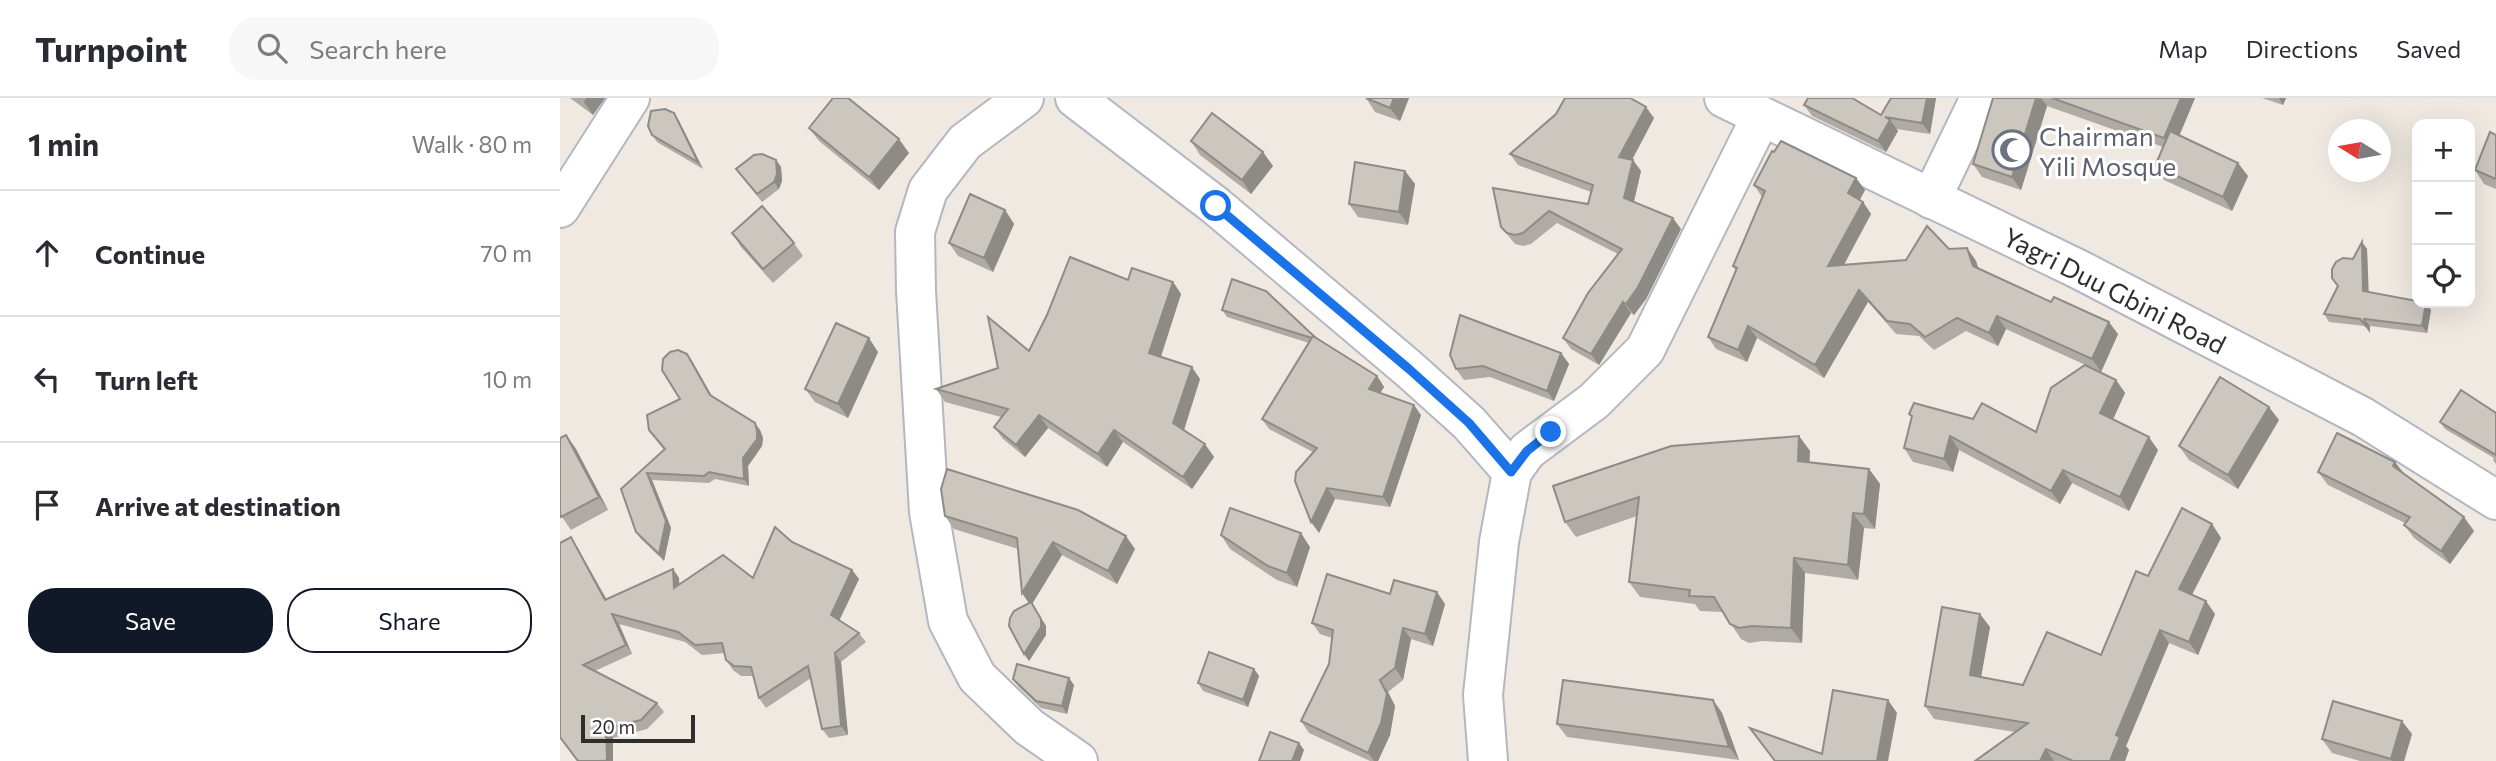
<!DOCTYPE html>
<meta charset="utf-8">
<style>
:root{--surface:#fff;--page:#f7f7f7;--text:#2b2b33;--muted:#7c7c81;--line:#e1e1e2;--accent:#111827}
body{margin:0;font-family:Commissioner,sans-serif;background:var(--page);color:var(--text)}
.controls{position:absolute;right:21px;top:21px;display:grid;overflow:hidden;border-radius:14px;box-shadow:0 7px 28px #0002}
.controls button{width:63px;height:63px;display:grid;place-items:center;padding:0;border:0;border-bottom:2px solid var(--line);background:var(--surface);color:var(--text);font:35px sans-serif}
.compass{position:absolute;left:1768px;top:21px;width:63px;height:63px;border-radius:50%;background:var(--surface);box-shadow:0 7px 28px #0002;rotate:281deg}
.scale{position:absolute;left:21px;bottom:18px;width:114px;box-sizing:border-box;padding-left:7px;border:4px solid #2e2e2e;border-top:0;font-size:19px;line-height:24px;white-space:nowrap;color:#2e2e2e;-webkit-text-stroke:5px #fff;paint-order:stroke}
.stop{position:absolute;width:21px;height:21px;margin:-16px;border:5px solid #1a73e8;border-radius:50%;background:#fff}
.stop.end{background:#1a73e8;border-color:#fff;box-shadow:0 2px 7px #0008}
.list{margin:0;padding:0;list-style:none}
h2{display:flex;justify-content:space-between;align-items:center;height:91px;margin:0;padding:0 28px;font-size:30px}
h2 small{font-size:23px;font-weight:400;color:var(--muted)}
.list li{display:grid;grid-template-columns:46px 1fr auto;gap:21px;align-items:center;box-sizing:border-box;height:126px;padding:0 28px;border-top:2px solid var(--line)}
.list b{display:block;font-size:26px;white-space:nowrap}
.list em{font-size:23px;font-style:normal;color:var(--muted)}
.actions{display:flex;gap:14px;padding:21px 28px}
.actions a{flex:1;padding:16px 0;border:2px solid var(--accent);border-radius:28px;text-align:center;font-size:24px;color:var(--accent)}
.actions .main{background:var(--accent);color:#fff}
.icon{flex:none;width:38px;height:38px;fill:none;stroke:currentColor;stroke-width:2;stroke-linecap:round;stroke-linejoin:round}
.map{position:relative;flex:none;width:1936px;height:663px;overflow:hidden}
header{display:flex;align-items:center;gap:42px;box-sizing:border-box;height:98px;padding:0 35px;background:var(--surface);border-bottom:2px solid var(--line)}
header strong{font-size:33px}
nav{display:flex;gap:38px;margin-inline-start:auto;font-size:24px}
.search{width:490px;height:63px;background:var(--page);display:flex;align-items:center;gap:18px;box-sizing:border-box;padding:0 24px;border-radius:28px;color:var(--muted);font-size:26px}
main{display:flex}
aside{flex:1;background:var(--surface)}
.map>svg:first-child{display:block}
</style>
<header>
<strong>Turnpoint</strong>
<div class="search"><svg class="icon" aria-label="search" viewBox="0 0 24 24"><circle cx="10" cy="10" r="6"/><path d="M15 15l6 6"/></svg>Search here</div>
<nav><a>Map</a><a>Directions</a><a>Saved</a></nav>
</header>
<main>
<aside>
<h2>1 min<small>Walk · 80 m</small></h2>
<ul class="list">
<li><svg class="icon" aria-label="ahead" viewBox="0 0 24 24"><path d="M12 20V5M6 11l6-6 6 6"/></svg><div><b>Continue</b></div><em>70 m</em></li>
<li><svg class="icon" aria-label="left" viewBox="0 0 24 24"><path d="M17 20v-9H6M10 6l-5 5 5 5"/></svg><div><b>Turn left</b></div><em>10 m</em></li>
<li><svg class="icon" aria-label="arrive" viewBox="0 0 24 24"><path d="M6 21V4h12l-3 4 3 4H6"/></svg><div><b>Arrive at destination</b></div></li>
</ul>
<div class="actions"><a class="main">Save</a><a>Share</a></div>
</aside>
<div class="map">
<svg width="1936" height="663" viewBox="0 0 1936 663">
<rect width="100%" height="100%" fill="#efe9e1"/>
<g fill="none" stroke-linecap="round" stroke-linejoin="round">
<g stroke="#b4b7c1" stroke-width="42">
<g id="street">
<path d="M464,0L405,44L368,92L355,134L356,193L369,414L388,523L417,579L469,629L518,663"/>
<path d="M515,0L656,108L849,271L909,325L952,374"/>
<path d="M1164,0L1518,171L1803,319L1936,402"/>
<path d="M1371,101L1420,0"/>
<path d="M0,110L70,0"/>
<path d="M928,663L923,597L939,444L952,374L967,353L1034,303L1085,252L1201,19"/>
</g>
</g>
<use href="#street" stroke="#fff" stroke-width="38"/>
</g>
<g fill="#afaba4">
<path d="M10,0H45L33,17Z"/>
<path d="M806,0H849L840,23L815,14Z"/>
<path d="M1376,0L1370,36L1336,31L1338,33L1326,54L1252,18L1244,7L1321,17Z"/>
<path d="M1433,0H1635L1619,37L1688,78L1672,113L1604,82L1595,68L1603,49L1487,8L1461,92L1422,79L1413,66Z"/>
<path d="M1702,0H1726L1723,7Z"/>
<path d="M1094,20L1072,62L1081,73L1074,104L1121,131L1086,201L1074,217L1071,215L1039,267L1011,251L1003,240L1058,156L997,125L971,146L963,148L955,146L941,129L933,90L1028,106L1031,94L958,67L950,56Z"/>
<path d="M119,23L143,71L97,44L92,37Z"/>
<path d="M249,30L349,55L319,92L259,43Z"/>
<path d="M1936,37V91L1924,86L1915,72Z"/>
<path d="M631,43L713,68L691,96L640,57Z"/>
<path d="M216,62L221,69L222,83L219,91L202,104L176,71Z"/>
<path d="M845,73L855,86L848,127L798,119L789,106Z"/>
<path d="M1296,80L1305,92L1300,102L1303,104L1311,116L1284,167L1346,162L1389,151L1407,150L1416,163L1418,171L1558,236L1541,274L1446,231L1438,248L1406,233L1374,252L1359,238L1336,236L1308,204L1264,280L1197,240L1187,264L1156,251L1148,239L1176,173L1173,168L1202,99L1194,87Z"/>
<path d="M445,112L454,126L433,174L398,158L389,145Z"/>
<path d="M172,135L234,145L243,158L213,185L181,149Z"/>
<path d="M1802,144L1807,151L1808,194L1866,205L1871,212L1867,235L1810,228V235L1805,228L1769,224L1764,216Z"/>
<path d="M568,182L613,184L621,196L601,259L640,281L624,332L654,359L632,391L563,344L547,369L488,330L465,359L443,341L434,329L441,319L385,304L376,291L438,270L469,253Z"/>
<path d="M662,212L757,241L817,278L824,289L820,295L861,317L830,409L775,401L759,435L753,354L709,331L702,321L749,245L667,219Z"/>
<path d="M318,254L288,320L255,304L245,291Z"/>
<path d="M1001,255L1009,266L994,303L930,279L904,282L896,271Z"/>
<path d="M132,263L152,298L200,332L203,340L202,348L188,368L189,388L155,381L149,385L92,382L111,430L104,463L81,441L76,434L61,391L104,352L89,332L120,301Z"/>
<path d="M1556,282L1565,295L1553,321L1598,352L1569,413L1512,385L1500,406L1399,352L1393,374L1353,364L1344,350L1352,320L1349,316L1413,321L1476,334Z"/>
<path d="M1936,315V366L1933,362L1934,360L1885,331L1880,324Z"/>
<path d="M1719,322L1678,391L1629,362L1619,348Z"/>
<path d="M6,337L16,351L48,412L11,432L0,416Z"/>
<path d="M1239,338L1250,353L1249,364L1309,371L1320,386L1315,431L1304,430L1298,482L1245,475L1242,545L1202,543L1189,545L1181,541L1163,514L1140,513L1135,506L1080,499L1069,484L1077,418L1016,439L1005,424Z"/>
<path d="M1835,364L1844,376L1914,433L1890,466L1854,440L1844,427L1845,425L1768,387L1758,374Z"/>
<path d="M385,418L575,451L557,486L502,457L472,506L486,528V537L469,563V505L462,495L458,451L394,431Z"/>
<path d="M1652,426L1661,440L1632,497L1655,516L1638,557L1609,545L1566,648L1569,652L1565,663H1415L1455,634L1374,621L1365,608L1430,529L1421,579L1463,587L1541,557L1588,478Z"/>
<path d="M661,437L750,449L737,489L717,482L670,451Z"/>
<path d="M232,444L292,472L299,481L279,523L299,535L306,544L281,564L288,637L269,640L262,631L251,580L206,610L199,600L193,578H181L173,572L166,562L165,555L142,557L125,544L59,526L72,556L35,573L97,605L104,614L87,631L53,640H0L17,449L46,501L113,471L119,480V486L193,480Z"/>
<path d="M830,496L885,506L873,548L851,541L843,582L828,594L835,608L830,637L818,663H810L749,635L741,623L769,566L772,540L760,536L752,525Z"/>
<path d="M694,571L699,578L688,609L643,593L638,585Z"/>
<path d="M453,581L514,587L507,616L481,610L459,589Z"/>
<path d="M1153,602L1162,615L1179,662L1007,639L997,626Z"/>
<path d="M1852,636L1844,663H1800L1772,655L1762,641Z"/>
</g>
<g fill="#8e8b86">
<path d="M26,0H45L33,17L24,4Z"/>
<path d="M834,0H849L840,23L830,10Z"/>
<path d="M1367,0H1376L1370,36L1362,25Z"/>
<path d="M1476,0H1481L1487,8L1461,92L1452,79Z"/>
<path d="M1621,0H1635L1613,53L1604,40Z"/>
<path d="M1719,0H1726L1723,7Z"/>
<path d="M1086,9L1094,20L1067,71L1059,59Z"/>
<path d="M114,15L119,23L143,71L138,64Z"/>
<path d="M1330,22L1338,33L1326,54L1318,43Z"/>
<path d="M339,41L349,55L319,92L309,79Z"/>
<path d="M703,54L713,68L691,96L682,82Z"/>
<path d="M216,62L221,69L222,83L219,91L214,84Z"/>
<path d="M1073,62L1081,73L1072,111L1064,100Z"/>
<path d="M1678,65L1688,78L1672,113L1663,99Z"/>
<path d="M845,73L855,86L848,127L839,114Z"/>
<path d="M1296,80L1305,92L1296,108L1288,95Z"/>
<path d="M1303,104L1311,116L1276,181L1268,168Z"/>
<path d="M445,112L454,126L433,174L424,160Z"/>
<path d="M1113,120L1121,131L1086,201L1074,217L1066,206Z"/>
<path d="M1802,144L1807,151L1809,200L1803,193Z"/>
<path d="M1407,150L1416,163L1422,181L1413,168Z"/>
<path d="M613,184L621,196L598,267L589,255Z"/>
<path d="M1299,192L1308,204L1264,280L1255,267Z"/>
<path d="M1063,204L1071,215L1039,267L1031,256Z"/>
<path d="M1866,205L1871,212L1867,235L1862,228Z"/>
<path d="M1437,218L1446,231L1438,248L1429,235Z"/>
<path d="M1804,221L1810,228V235L1805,227Z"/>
<path d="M1549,224L1558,236L1541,274L1532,261Z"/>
<path d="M1188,228L1197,240L1187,264L1178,252Z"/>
<path d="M309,240L318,254L288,320L278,306Z"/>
<path d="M1001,255L1009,266L994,303L987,293Z"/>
<path d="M127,256L132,263L155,304L150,297Z"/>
<path d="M632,269L640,281L622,338L613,325Z"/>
<path d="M817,278L824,289L816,302L809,291Z"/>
<path d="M1556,282L1565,295L1550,328L1540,315Z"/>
<path d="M854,307L861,317L830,409L823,399Z"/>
<path d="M1709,309L1719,322L1678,391L1668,377Z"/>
<path d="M479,317L488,330L465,359L456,347Z"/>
<path d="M195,325L200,332L203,340L202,348L188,368L189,388L184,381L183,360Z"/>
<path d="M554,332L563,344L547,369L538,356Z"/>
<path d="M6,337L16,351L48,412L39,399Z"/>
<path d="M1239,338L1250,353L1249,378L1238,363Z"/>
<path d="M1390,338L1399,352L1393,374L1384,361Z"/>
<path d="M1589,339L1598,352L1569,413L1560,399Z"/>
<path d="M645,346L654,359L632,391L623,379Z"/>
<path d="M1835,364L1845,377L1833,368Z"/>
<path d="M1309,371L1320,386L1315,431L1304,416Z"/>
<path d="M1503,372L1512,385L1500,406L1491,393Z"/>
<path d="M87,375L92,382L111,430L104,463L99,456Z"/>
<path d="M767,390L775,401L759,435L751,424Z"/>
<path d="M1293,415L1304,430L1298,482L1288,467Z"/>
<path d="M1904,419L1914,433L1890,466L1881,453Z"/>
<path d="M1652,426L1661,440L1628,504L1619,491Z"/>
<path d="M741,435L750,449L737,489L727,475Z"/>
<path d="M566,438L575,451L557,486L548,473Z"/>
<path d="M11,439L17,449L52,511L45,502Z"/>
<path d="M493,444L502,457L472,506L486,528V537L469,563L464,556L471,508L462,495Z"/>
<path d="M1234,460L1245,475L1242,545L1231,530Z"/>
<path d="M113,471L119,480L120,500L114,490Z"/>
<path d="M292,472L299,481L277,527L271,517Z"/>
<path d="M877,494L885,506L873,548L865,536Z"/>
<path d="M1646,503L1655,516L1638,557L1629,544Z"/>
<path d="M52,516L59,526L72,556L66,547Z"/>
<path d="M1420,516L1430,529L1419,590L1410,577Z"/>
<path d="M843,530L851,541L843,582L835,570Z"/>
<path d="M1600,532L1609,545L1566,648L1569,652L1565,663H1550L1556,637Z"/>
<path d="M275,555L281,564L288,637L281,628Z"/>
<path d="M694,571L699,578L688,609L683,602Z"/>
<path d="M509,580L514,587L507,616L502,608Z"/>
<path d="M820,582L828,594L835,608L830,637L818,663H814L808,655Z"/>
<path d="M1153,602L1162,615L1179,662L1169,649Z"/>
<path d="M1328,602L1337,615L1328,663H1317Z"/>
<path d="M1842,623L1852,636L1844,663H1832L1831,661Z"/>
<path d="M46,630L53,640V663H45Z"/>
<path d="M739,645L744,652L740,663H732Z"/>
<path d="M1486,651L1494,663H1480Z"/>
</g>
<g fill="#cbc7bf" stroke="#8e8b86" stroke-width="2">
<path d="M273,0H288L339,41L309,79L249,30Z"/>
<path d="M806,0H834L830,10Z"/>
<path d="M1005,0H1070L1086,9L1059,59L1073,62L1064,100L1113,120L1078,189L1066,206L1063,204L1031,256L1003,240L1028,195L1062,151L989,113L963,135L955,137L947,135L941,129L933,90L1028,106L1033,87L950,56L996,16Z"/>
<path d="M1248,0H1292L1321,17L1331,0H1367L1362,25L1325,19L1330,22L1318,43L1244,7Z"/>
<path d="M1433,0H1476L1452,79L1413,66Z"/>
<path d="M1492,0H1621L1604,40Z"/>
<path d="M105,11L114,15L138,64L92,37L88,28L91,13Z"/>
<path d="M652,15L703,54L682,82L631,43Z"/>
<path d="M1610,33L1678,65L1663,99L1595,68Z"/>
<path d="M1930,34L1936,37V81L1915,72Z"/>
<path d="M1221,43L1296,80L1288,95L1303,104L1268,168L1346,162L1367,128L1389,151L1407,150L1413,168L1491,204L1494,199L1549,224L1532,261L1437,218L1429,235L1397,220L1365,239L1350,226L1327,223L1299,192L1255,267L1188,228L1178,252L1148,239L1177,170L1173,168L1205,93L1194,87L1212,53L1214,54Z"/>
<path d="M202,56L216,62L217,76L214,84L197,96L176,71L194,57Z"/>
<path d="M795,64L845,73L839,114L789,106Z"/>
<path d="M410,96L445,112L424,160L389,145Z"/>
<path d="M202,108L234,145L203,171L172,135Z"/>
<path d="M1802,144L1803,193L1857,203V205H1866L1862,228L1804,221L1805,227L1800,221L1764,216L1778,188L1772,180V171L1776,164L1783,160L1793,161Z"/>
<path d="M510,159L568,182L572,170L613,184L589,255L632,269L613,325L645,346L623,379L554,332L538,356L479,317L456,347L434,329L448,311L376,291L438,270L428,219L469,253L487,217Z"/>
<path d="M672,181L706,193L757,241L753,238L752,240L662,212Z"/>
<path d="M900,217L1001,255L987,293L923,268L896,271L890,257Z"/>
<path d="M276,225L309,240L278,306L245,291Z"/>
<path d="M753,238L817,278L809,291L854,307L823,399L767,390L751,424L735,383L736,374L757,350L702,321Z"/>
<path d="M118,252L127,256L150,297L195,325L197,333V341L183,360L184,381L149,374L144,378L87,375L106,423L99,456L76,434L61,391L105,351L89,332L87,317L120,301L102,272L103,261L110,254Z"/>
<path d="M1525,267L1556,282L1540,315L1589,339L1560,399L1503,372L1491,393L1390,338L1384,361L1344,350L1352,318L1349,316L1354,305L1413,321L1422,305L1476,334L1491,290Z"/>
<path d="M1660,279L1709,309L1668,377L1619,348Z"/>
<path d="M1901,292L1936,315V357L1880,324Z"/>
<path d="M1777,335L1835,364L1833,368L1904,419L1881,453L1844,427L1850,419L1758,374Z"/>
<path d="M6,337L39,399L1,419L0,416V340Z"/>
<path d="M1239,338L1238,363L1309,371L1304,416L1293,415L1288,467L1234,460L1231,530L1192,528L1179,530L1170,526L1154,499L1129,498L1130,492L1069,484L1079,399L1005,424L993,388L1111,348Z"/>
<path d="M387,371L518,412L566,438L548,473L493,444L462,495L457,440L385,418L381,391Z"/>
<path d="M670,410L741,435L727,475L708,468L661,437Z"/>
<path d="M1622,410L1652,426L1619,491L1646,503L1629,544L1600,532L1556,637L1560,639L1550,663H1513L1486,651L1480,663H1415L1468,625L1365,608L1382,509L1420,516L1410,577L1463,587L1487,534L1541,557L1576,473L1588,478Z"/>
<path d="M215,429L232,444L292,472L271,517L299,535L275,555L281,628L262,631L248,568L199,600L191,569L174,568L166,562L162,545L135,547L118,534L52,516L66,547L23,567L97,605L81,622L46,630L47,661L45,663H18L0,639V445L11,439L45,502L113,471L114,490L163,457L193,480Z"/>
<path d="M767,476L830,496L834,482L877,494L865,536L843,530L835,570L820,582L827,596L821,625L808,655L741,623L769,566L773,532L752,525Z"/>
<path d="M471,504L481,521V529L464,556L449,528L450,520L454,513Z"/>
<path d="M649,554L694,571L683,602L638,585Z"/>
<path d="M457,566L509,580L502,608L476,603L453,581Z"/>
<path d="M1003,582L1153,602L1169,649L997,626Z"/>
<path d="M1273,592L1328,602L1317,663H1215L1190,630L1262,656Z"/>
<path d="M1773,603L1842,623L1831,661L1762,641Z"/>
<path d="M710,634L739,645L732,663H699Z"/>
</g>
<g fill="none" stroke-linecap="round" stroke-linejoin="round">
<path stroke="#1a73e8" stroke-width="9" d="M656,108L849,271L909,325L951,374L967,353L991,334"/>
</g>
<defs>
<g id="mosque-ring" transform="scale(2.0125)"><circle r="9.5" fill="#fff" stroke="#6b7280" stroke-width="1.5"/><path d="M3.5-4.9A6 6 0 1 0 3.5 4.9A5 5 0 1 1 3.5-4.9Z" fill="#6b7280"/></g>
</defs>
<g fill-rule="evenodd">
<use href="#mosque-ring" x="1452" y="52"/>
</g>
<g text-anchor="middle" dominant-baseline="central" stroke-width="6" stroke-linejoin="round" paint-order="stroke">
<g font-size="26" fill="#5b616d" stroke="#fff" text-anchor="start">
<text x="1479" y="37">Chairman<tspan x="1479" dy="30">Yili Mosque</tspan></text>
</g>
<g font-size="26" fill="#2e2e2e" stroke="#fff">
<text transform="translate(1555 192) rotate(27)">Yagri Duu Gbini Road</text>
</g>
</g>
</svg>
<div class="controls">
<button>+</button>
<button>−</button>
<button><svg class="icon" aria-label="locate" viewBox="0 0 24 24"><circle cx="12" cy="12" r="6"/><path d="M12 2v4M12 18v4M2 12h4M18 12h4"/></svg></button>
</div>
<svg class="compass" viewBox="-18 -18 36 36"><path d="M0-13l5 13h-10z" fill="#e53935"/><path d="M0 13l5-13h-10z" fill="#7c7c81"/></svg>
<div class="scale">20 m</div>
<div class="stop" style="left:656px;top:108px"></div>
<div class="stop end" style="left:991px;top:334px"></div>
</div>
</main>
